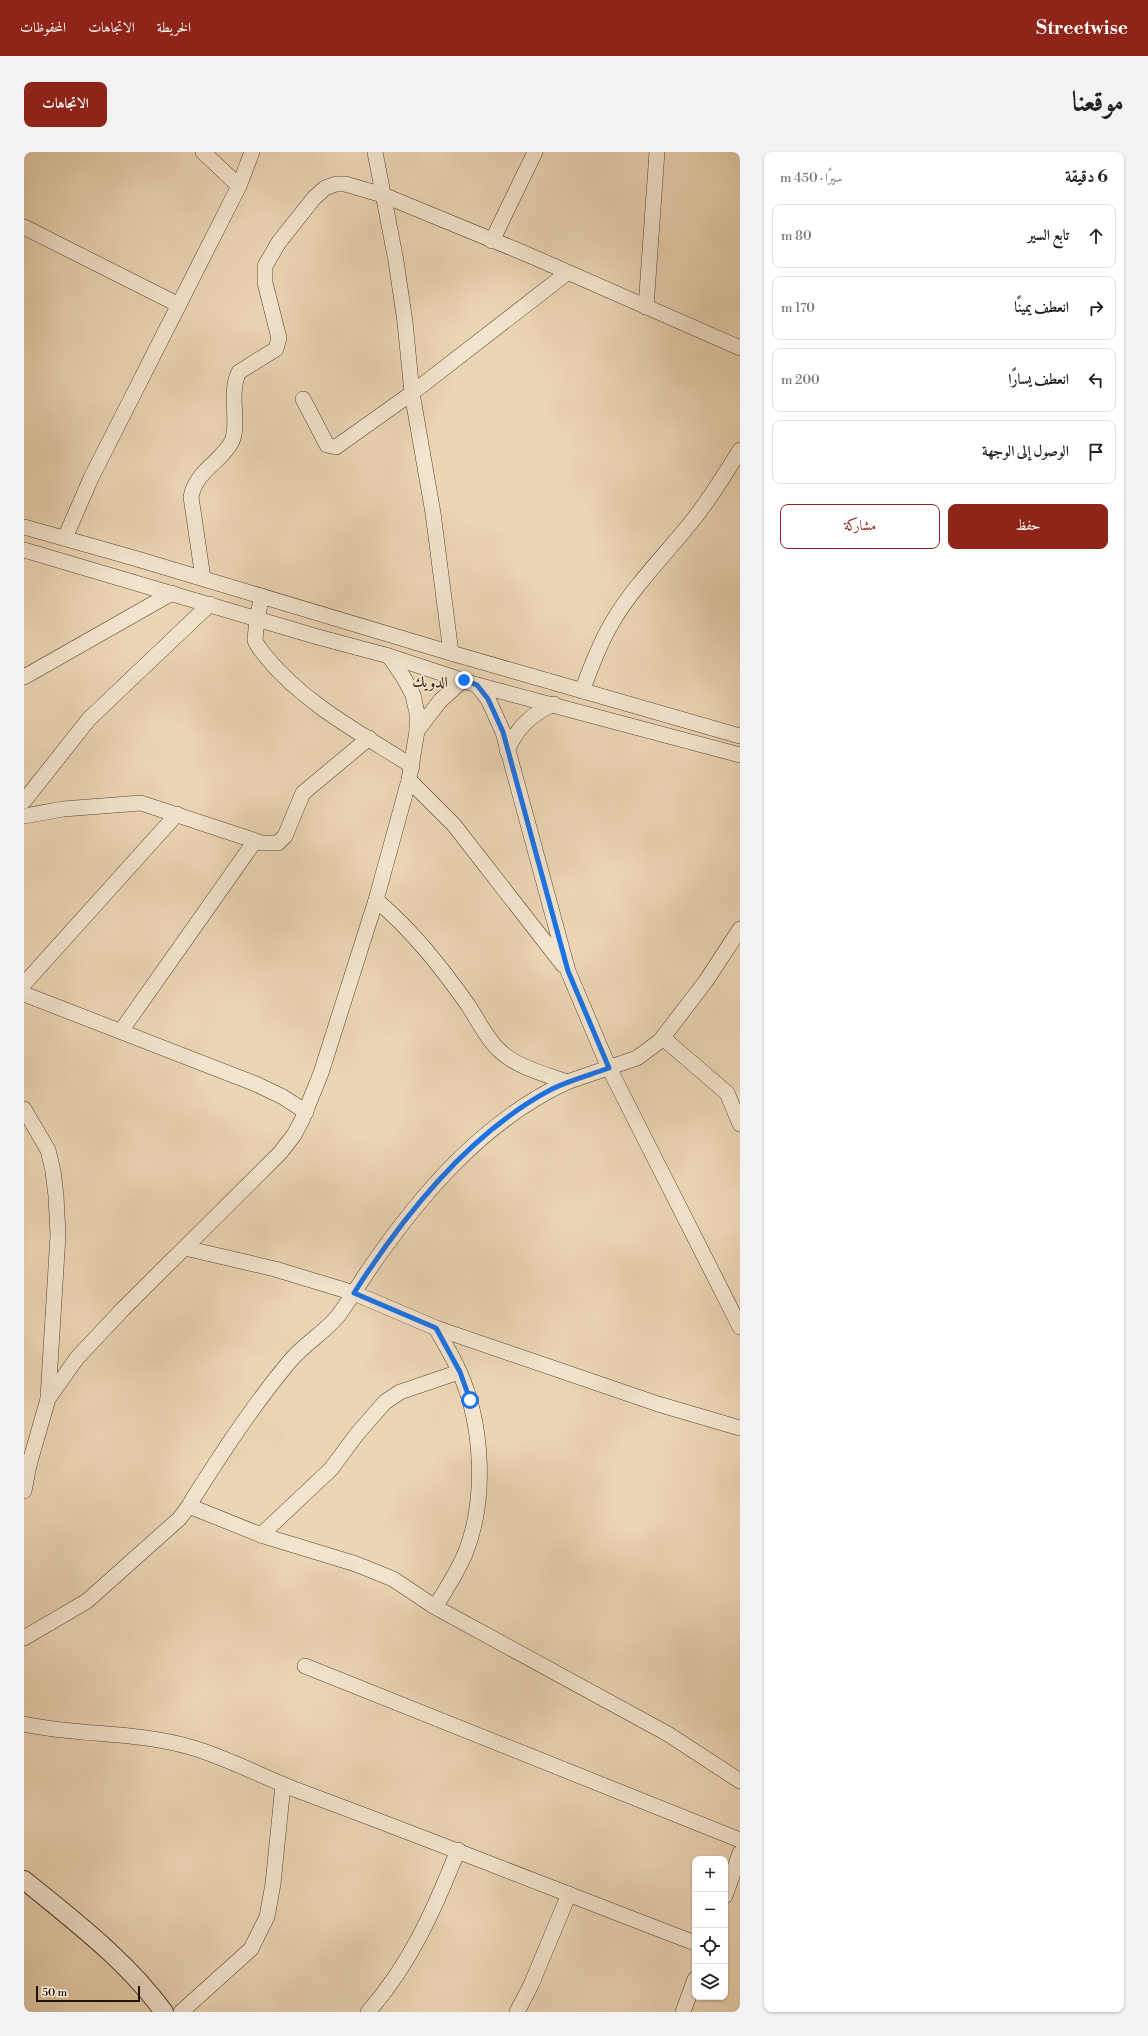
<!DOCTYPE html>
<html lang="ar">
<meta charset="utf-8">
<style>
:root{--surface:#fff;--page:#f2f2f2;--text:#222;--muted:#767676;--line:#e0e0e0;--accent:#8f2418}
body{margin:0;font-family:"Libre Bodoni",Amiri,serif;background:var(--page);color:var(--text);direction:rtl}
.controls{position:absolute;right:12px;bottom:12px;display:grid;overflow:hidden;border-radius:8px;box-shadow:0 1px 3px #0004}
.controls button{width:36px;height:36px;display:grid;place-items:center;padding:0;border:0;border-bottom:1px solid var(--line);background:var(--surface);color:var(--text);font:20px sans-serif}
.scale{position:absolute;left:12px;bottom:10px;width:104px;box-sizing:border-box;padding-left:4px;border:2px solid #201304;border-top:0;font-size:11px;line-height:14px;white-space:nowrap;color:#201304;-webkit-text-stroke:3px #f3e4ce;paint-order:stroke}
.stop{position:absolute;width:12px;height:12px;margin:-9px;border:3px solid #1a73e8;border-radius:50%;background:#fff}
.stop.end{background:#1a73e8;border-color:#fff;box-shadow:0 1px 4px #0008}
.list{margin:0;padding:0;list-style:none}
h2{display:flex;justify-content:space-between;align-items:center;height:52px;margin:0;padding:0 16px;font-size:17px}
h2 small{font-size:13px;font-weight:400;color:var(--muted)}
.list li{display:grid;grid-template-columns:26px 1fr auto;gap:12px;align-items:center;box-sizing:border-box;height:64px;margin:0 8px 8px;padding:0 8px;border:1px solid var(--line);border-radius:8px}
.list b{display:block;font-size:15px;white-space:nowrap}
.list em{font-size:13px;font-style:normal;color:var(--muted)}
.actions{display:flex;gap:8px;padding:12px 16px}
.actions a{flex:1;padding:9px 0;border:1px solid var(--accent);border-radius:8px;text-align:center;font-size:14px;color:var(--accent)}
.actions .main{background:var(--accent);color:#fff}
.icon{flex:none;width:22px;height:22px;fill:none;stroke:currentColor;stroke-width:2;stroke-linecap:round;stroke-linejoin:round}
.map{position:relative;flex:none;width:716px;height:1860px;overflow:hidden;direction:ltr;border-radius:8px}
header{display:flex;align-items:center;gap:24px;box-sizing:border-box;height:56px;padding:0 20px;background:var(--accent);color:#fff}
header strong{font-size:19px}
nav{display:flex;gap:22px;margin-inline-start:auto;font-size:14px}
.intro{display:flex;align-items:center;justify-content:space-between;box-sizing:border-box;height:96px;padding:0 24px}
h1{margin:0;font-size:28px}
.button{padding:10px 18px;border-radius:8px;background:var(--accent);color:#fff;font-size:14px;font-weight:700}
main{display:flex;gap:24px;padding:0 24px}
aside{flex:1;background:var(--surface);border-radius:8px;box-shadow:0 1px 3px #0004}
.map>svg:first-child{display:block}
</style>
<header>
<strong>Streetwise</strong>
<nav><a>الخريطة</a><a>الاتجاهات</a><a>المحفوظات</a></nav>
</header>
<div class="intro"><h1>موقعنا</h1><a class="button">الاتجاهات</a></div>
<main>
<aside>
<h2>6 دقيقة<small>سيرًا · 450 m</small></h2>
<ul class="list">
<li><svg class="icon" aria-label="ahead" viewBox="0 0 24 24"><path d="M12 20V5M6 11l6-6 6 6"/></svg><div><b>تابع السير</b></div><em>80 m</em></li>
<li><svg class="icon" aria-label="right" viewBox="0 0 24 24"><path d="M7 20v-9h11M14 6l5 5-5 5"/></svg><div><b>انعطف يمينًا</b></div><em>170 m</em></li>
<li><svg class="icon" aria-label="left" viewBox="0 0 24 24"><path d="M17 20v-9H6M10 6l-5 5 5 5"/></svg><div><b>انعطف يسارًا</b></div><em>200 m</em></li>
<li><svg class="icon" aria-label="arrive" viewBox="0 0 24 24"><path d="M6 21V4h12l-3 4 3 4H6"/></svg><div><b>الوصول إلى الوجهة</b></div></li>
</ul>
<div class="actions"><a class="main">حفظ</a><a>مشاركة</a></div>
</aside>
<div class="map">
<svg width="716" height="1860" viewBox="0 0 716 1860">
<rect width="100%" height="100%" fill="#ecd5b4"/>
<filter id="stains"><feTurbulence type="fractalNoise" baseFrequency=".005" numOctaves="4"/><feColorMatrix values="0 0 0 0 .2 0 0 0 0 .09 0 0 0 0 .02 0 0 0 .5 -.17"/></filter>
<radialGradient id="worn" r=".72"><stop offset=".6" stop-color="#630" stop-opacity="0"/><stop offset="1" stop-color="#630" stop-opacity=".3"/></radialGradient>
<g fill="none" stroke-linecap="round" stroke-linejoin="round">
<g stroke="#534430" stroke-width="16">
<g id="minor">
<path d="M179,0L215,34"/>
<path d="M351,0L372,109L381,170L388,241L409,361L427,501"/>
<path d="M0,75L155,153"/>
<path d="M468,89L511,0"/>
<path d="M622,155L633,0"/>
<path d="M279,247L303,293L312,295L388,241L543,121"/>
<path d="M0,375L110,406L427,501L716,584"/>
<path d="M41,386L67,326L215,34L228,0"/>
<path d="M0,398L294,485L365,504L453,533L716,603"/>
<path d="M179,426L167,345C172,318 198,310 208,289C216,271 204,242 215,220L252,197L255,186L241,131V114L255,90L290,46L301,36L312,32H321L359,43L500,101L716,196"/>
<path d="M238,444L233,466L231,488C233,495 239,500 243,506C281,552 338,582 388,614"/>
<path d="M0,525L148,441"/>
<path d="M453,533L464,547L479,580L544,819L585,916L716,1175"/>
<path d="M558,539C567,515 576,491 589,469C610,434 639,405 665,373C684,350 700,324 716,298"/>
<path d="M393,579L416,549L439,528"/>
<path d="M483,598C494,575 507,562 530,552"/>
<path d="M385,628L430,673L539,813"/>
<path d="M0,649L65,567L186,452"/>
<path d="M0,664L39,657L117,651L238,691H254L261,684L279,641L345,586"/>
<path d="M352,748C388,778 417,815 444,853C454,868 462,886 475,898C492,915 521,922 543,930L613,906L636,889L682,829L716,777"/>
<path d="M0,832L153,662"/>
<path d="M0,842L232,932L259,945L282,960"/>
<path d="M97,879L231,689"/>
<path d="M639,886L703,941L716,972"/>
<path d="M0,957L24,998L29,1019L32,1044L34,1083L24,1246"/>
<path d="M161,1096L251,1117L330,1141L412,1176L634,1252L716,1276"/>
<path d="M0,1310L5,1313L0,1339"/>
<path d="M5,1313L24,1247L53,1206L99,1157L256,1001L270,983L278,968L297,921L352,748L385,628L393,579V561L389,543L380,526L365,504"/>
<path d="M165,1354L170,1345C200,1298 230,1252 266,1209C280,1192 300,1181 314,1164C325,1149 334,1134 344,1119C396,1043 459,969 543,930"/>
<path d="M237,1383L307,1317L333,1282L361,1250L376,1240L435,1220"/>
<path d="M411,1455C422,1438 433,1420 441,1402C463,1348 459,1272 435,1219C429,1205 420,1191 412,1176"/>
<path d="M0,1486L63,1449L155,1367L165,1354L237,1383L332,1412L369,1427L411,1455L644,1582L716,1629"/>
<path d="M281,1514L716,1688"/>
<path d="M0,1572C55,1584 111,1579 166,1595C205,1606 240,1626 278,1640C410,1689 540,1741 671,1791"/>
<path d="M701,1744L716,1701"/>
<path d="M157,1860L227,1797L243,1765L249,1732L259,1633"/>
<path d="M344,1860C386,1813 411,1756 434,1698"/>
<path d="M493,1860L507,1833L545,1742"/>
<path d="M659,1860L671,1827"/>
</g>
</g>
<g stroke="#534430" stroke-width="20">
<path id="tertiary" d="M0,1728C50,1769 102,1808 140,1860"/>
</g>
<use href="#minor" stroke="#f3e4ce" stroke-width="15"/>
<use href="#tertiary" stroke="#f3e4ce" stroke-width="18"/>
</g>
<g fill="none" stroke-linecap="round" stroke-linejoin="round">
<path stroke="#1a73e8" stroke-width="5" d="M440,528L453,533L464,547L479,580L544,819L585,916C566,923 546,928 528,937C446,980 379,1064 330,1141L412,1176L436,1220L446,1248"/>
</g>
<g text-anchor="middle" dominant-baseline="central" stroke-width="3.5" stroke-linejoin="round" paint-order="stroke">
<g font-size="15" fill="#201304" stroke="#f3e4ce">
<text x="406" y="530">الدويك</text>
</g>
</g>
<rect width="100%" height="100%" filter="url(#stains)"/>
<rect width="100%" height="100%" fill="url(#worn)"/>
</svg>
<div class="controls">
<button>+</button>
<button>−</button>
<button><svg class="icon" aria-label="locate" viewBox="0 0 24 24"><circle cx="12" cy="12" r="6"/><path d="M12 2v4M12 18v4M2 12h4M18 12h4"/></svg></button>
<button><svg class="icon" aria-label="layers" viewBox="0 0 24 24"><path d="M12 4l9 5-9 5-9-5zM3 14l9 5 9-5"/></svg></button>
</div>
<div class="scale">50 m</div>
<div class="stop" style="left:446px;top:1248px"></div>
<div class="stop end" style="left:440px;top:528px"></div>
</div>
</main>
